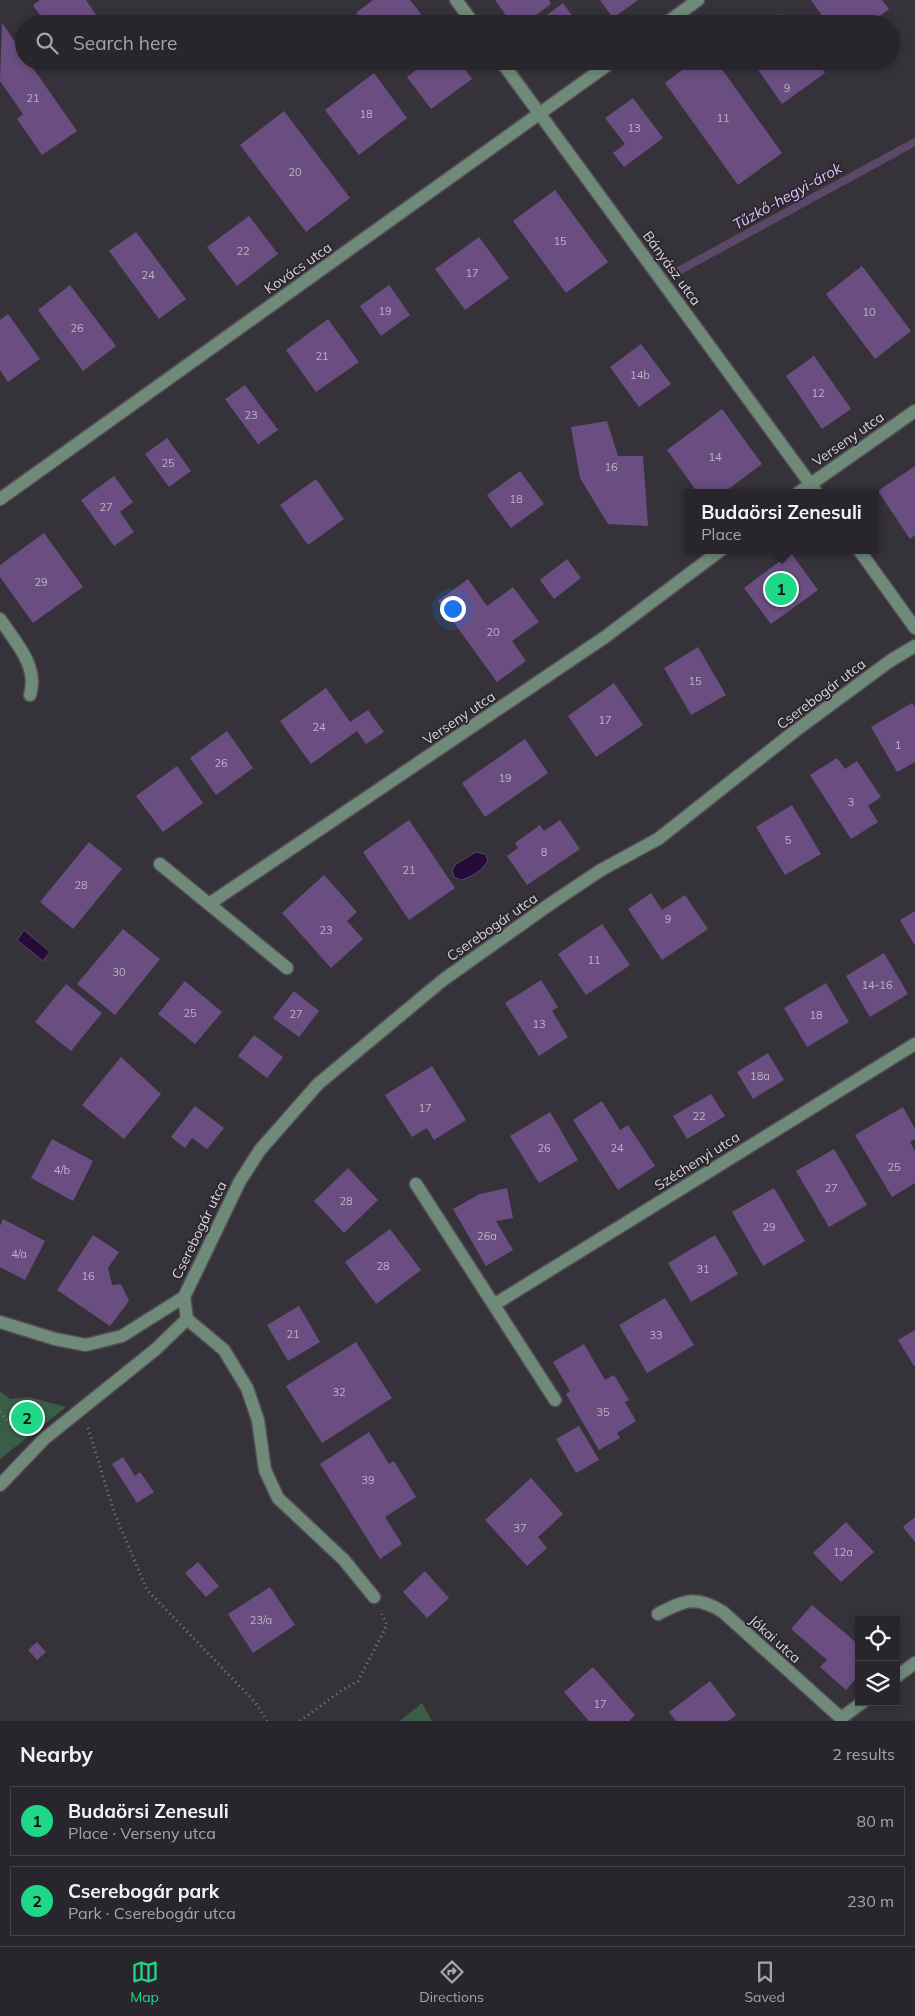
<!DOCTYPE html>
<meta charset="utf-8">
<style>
:root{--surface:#28262c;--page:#343238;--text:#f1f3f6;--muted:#a5a5a9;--line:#444348;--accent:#1ed888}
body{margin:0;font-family:Mulish,sans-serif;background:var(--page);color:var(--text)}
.controls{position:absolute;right:15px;bottom:15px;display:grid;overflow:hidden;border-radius:0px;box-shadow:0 2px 8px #0003}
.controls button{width:45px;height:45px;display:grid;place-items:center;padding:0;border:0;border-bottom:1px solid var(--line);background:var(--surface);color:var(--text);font:25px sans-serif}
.you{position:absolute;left:452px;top:608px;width:18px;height:18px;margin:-12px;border:4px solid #fff;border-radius:50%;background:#1a73e8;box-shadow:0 0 0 8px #1a73e833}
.badge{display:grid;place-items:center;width:32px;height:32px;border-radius:50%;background:var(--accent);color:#111;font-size:16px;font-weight:700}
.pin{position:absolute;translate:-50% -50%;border:2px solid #fff;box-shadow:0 1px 5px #0006}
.popup{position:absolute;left:684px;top:489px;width:195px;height:65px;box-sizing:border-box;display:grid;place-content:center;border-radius:0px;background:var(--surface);filter:drop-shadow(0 1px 4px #0005);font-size:16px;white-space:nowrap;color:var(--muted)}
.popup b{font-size:19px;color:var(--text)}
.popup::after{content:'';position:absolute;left:50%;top:100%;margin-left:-10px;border:10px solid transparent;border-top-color:var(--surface)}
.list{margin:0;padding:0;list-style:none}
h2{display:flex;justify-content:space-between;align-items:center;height:65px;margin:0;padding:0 20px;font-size:21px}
h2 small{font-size:16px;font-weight:400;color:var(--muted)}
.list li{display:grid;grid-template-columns:32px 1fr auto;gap:15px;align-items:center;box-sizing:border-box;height:70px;margin:0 10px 10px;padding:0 10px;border:1px solid var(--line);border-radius:0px}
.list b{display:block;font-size:19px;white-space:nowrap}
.list p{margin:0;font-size:16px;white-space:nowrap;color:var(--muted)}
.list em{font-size:16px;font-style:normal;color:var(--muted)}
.icon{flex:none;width:28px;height:28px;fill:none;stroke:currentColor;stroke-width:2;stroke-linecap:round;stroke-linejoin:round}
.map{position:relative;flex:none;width:915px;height:1721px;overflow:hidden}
.search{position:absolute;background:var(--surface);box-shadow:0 2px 8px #0003;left:15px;right:15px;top:15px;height:55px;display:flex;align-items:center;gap:12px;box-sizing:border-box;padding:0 18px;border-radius:28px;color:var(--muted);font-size:19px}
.sheet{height:225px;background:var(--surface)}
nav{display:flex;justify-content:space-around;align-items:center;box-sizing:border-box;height:70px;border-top:1px solid var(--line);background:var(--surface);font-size:14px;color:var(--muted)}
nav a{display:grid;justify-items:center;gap:2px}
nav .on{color:var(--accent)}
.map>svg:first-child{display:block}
</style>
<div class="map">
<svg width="915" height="1721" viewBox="0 0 915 1721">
<rect width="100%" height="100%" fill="#36323a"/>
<g fill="#3a5d48">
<path d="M0,1391L10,1399L29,1397L66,1407L0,1459Z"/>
<path d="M422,1703L432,1721H400Z"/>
</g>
<g fill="#260b38" stroke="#5b4869">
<path d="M476,852L485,854L488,859C486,869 469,879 460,880L454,877L452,870L456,864Z"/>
<path d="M24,930L50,952L43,961L17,940Z"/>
</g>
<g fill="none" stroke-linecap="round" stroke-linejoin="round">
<path stroke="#5b4869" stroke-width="8" d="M673,274L915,142"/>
</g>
<g fill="#6a4e81">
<path d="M40,0H86L102,24H46L33,5Z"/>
<path d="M373,0H410L421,14L408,24H364L356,13Z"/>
<path d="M495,0H549L551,4L524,24H512Z"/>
<path d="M600,0H638L613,18Z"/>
<path d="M811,0H882L889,9L869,24H828Z"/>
<path d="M563,3L578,24H535Z"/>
<path d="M782,14L789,24H769Z"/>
<path d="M2,23L24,55V61H28L77,131L42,155L17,119L23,114L0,81Z"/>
<path d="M428,61H459L472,79L431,109L407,77Z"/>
<path d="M694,61H716L782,153L738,185L665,83Z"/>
<path d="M752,61H816L825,73L782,104Z"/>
<path d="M374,73L407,118L359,155L325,110Z"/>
<path d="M633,98L663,138L624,167L613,153L625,144L605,118Z"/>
<path d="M284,111L350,198L306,232L240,145Z"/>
<path d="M555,190L608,262L566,293L513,221Z"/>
<path d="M249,216L278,254L237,286L207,247Z"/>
<path d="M136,232L186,299L159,319L109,251Z"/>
<path d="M479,237L509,278L465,310L435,269Z"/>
<path d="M862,266L911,331L875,359L826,294Z"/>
<path d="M70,285L116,346L83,371L38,310Z"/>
<path d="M389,285L410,315L381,336L360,306Z"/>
<path d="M8,314L40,359L8,382L0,370V320Z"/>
<path d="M328,319L359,362L316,392L286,350Z"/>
<path d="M641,344L671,384L639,407L610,367Z"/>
<path d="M814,356L851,409L822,429L786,376Z"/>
<path d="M245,385L278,430L258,444L225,399Z"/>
<path d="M722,409L762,464L723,493H698L667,450Z"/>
<path d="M607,421L618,456H643L648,526L608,524L580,478L571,427Z"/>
<path d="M167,438L191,471L169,487L145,454Z"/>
<path d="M915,466V535L910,539L878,491Z"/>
<path d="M520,471L544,504L511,528L487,495Z"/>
<path d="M114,476L133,502L120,512L134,532L114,546L81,500Z"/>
<path d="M316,479L344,519L308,545L280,505Z"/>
<path d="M44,533L83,587L33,623L0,577V565Z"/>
<path d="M791,553L818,590L771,624L744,588Z"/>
<path d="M567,559L581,578L554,599L540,580Z"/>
<path d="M468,579L487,606L513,587L539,622L512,641L526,661L497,682L438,601Z"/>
<path d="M698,647L726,695L691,715L664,668Z"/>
<path d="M614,683L643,725L596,757L568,716Z"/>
<path d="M326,688L350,722L368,710L384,732L366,744L357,731L311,764L280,721Z"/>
<path d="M912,703L915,707V762L897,772L871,727Z"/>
<path d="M227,731L253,768L216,795L190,758Z"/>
<path d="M525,739L548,773L485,817L462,783Z"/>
<path d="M837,758L845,769L857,761L881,797L868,806L878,822L851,839L810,775Z"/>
<path d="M177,766L203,803L163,832L136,796Z"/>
<path d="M792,805L821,854L785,875L756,827Z"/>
<path d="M409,820L455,888L409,920L363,852Z"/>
<path d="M560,820L580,849L527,885L507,856L518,848L515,843L540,825L544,831Z"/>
<path d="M89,842L122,869L73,929L40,902Z"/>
<path d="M324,875L357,912L347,921L363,939L331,968L282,913Z"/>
<path d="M651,893L662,910L685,895L708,929L662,960L628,909Z"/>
<path d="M915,911V946L900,920Z"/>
<path d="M602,924L630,965L586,995L558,954Z"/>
<path d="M123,929L160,959L115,1015L77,984Z"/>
<path d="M884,953L908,994L870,1017L846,976Z"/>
<path d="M541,980L558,1007L552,1011L568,1037L539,1056L505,1003Z"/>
<path d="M185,981L222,1012L195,1044L158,1014Z"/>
<path d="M826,983L849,1022L807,1047L784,1008Z"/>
<path d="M66,984L102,1013L71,1051L35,1022Z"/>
<path d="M294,991L319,1011L299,1037L273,1018Z"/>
<path d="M254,1035L283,1057L267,1078L238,1056Z"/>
<path d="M768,1053L784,1080L753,1099L737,1072Z"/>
<path d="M121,1057L161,1094L124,1139L82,1105Z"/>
<path d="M432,1066L466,1120L434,1140L427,1128L412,1137L385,1095Z"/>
<path d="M711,1094L725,1116L687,1139L673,1116Z"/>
<path d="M602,1101L620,1130L628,1125L655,1166L618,1190L573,1120Z"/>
<path d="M195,1106L224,1128L207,1149L192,1138L185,1148L171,1137Z"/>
<path d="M903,1107L915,1129V1139L910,1142L915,1151V1183L892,1197L855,1135Z"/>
<path d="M550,1112L578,1160L539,1183L510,1136Z"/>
<path d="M52,1139L93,1161L73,1201L31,1178Z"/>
<path d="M834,1149L867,1205L829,1227L796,1171Z"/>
<path d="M348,1168L378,1200L344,1233L314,1201Z"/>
<path d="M507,1188L513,1218L496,1221L513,1250L486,1266L453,1209L480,1194Z"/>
<path d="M774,1188L805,1241L763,1266L732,1212Z"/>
<path d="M3,1219L45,1241L25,1280L0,1267V1226Z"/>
<path d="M390,1229L421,1270L376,1304L345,1262Z"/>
<path d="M93,1235L119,1252L108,1268L112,1285L121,1284L129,1301L110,1326L57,1290Z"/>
<path d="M715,1235L738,1274L691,1302L668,1263Z"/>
<path d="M665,1298L694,1345L647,1373L619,1325Z"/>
<path d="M299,1306L320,1342L288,1361L267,1325Z"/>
<path d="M915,1330V1366H914L898,1340Z"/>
<path d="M356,1342L392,1398L322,1443L286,1386Z"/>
<path d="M584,1344L605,1380L614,1375L629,1400L625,1402L636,1421L617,1433L620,1438L599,1450L566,1394L570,1391L553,1362Z"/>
<path d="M579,1426L599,1460L576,1473L556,1439Z"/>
<path d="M369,1432L389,1464L394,1461L416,1497L385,1517L402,1544L380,1559L320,1464Z"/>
<path d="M123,1457L135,1476L140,1472L154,1492L137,1503L112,1464Z"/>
<path d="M531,1478L563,1514L538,1537L547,1548L527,1566L485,1520Z"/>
<path d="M915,1517V1542L903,1527Z"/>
<path d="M846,1522L874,1552L841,1582L813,1553Z"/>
<path d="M198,1562L219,1586L206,1597L185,1573Z"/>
<path d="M425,1571L449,1598L427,1618L403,1592Z"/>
<path d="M270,1587L295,1625L253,1653L228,1614Z"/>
<path d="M812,1605L859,1645V1675L846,1690L820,1667L827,1660L791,1629Z"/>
<path d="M37,1642L46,1652L37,1660L28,1650Z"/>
<path d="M593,1667L635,1715L629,1721H589L564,1692Z"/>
<path d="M710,1681L736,1715L728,1721H676L669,1712Z"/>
</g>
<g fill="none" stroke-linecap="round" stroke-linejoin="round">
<g stroke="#534f57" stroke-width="15">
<g id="minor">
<path d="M456,0L474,24"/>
<path d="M665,24L698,0"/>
<path d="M501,61L817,493"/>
<path d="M798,493L915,411"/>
<path d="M0,499L613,61"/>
<path d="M859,550L915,628"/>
<path d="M0,619C15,642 39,666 30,695"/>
<path d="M160,864L287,968"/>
<path d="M209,904L605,637L721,550"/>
<path d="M416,1184L555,1400"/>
<path d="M495,1304L915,1044"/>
<path d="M0,1322L55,1339L86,1345L122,1336L184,1297"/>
<path d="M0,1485L44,1439L156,1349L187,1319"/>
<path d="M374,1597L344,1560L278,1498L265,1470L258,1420L247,1388L224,1350L187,1319L184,1297L240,1181L260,1150L318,1084L443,980L553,902L601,870L658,839L795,731L890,661L915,646"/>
<path d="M658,1614C685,1600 696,1595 723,1612L841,1718L863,1702"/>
<path d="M896,1677L915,1663"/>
</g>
</g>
<g stroke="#817d84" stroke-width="3" stroke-dasharray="1 4" stroke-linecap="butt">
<path d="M0,1412L20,1435"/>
<path d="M88,1428L114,1512L147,1590L255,1702L267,1721"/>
<path d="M300,1721L341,1691L358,1681L387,1625L382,1614"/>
</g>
<use href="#minor" stroke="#708a79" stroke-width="12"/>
</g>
<g text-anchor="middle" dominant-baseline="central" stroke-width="4" stroke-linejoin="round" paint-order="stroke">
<g font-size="11" fill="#bcb3c4">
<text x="787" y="88">9</text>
<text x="33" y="98">21</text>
<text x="366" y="114">18</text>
<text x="723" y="118">11</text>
<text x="634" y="128">13</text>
<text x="295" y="172">20</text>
<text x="560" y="241">15</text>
<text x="243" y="251">22</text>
<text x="472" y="273">17</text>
<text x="148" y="275">24</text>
<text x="385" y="311">19</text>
<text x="869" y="312">10</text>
<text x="77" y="328">26</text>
<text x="322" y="356">21</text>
<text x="640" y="375">14b</text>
<text x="818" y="393">12</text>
<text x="251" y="415">23</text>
<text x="715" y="457">14</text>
<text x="168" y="463">25</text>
<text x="611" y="467">16</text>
<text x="516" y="499">18</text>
<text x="106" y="507">27</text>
<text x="41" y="582">29</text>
<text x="493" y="632">20</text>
<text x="695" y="681">15</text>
<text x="605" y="720">17</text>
<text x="319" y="727">24</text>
<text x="898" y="745">1</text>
<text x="221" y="763">26</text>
<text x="505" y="778">19</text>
<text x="851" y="802">3</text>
<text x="788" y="840">5</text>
<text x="544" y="852">8</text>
<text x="409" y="870">21</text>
<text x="81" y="885">28</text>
<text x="668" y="919">9</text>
<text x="326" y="930">23</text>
<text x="594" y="960">11</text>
<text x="119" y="972">30</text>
<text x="877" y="985">14-16</text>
<text x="190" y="1013">25</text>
<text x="296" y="1014">27</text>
<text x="816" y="1015">18</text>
<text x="539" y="1024">13</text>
<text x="760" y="1076">18a</text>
<text x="425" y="1108">17</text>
<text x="699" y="1116">22</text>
<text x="544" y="1148">26</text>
<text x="617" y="1148">24</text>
<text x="894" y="1167">25</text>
<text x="62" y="1170">4/b</text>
<text x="831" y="1188">27</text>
<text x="346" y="1201">28</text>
<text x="769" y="1227">29</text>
<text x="487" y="1236">26a</text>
<text x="19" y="1254">4/a</text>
<text x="383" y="1266">28</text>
<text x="703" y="1269">31</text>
<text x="88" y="1276">16</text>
<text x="293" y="1334">21</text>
<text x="656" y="1335">33</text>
<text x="339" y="1392">32</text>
<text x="603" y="1412">35</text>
<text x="368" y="1480">39</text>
<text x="520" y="1528">37</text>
<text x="843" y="1552">12a</text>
<text x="261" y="1620">23/a</text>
<text x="600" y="1704">17</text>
</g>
<g font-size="14" fill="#d8d5da" stroke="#2c2830">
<text transform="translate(298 268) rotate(-35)">Kovács utca</text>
<text transform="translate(672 268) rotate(54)">Bányász utca</text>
<text transform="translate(848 439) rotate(-35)">Verseny utca</text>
<text transform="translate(821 694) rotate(-37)">Cserebogár utca</text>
<text transform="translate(459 718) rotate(-34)">Verseny utca</text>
<text transform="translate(492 927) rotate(-35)">Cserebogár utca</text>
<text transform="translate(697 1161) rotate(-32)">Széchenyi utca</text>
<text transform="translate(199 1230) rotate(-64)">Cserebogár utca</text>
<text transform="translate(775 1639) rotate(42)">Jókai utca</text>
</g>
<g font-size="15" font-style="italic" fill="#e1bffe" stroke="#2c2830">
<text transform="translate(787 196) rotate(-29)">Tűzkő-hegyi-árok</text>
</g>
</g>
</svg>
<div class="controls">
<button><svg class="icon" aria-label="locate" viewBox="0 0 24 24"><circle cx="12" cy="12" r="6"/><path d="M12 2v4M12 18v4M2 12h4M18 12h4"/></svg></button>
<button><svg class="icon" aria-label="layers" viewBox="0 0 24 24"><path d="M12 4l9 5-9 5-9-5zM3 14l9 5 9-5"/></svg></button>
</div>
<div class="you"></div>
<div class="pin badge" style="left:781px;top:589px">1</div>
<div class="popup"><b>Budaörsi Zenesuli</b>Place</div>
<div class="pin badge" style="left:27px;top:1418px">2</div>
<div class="search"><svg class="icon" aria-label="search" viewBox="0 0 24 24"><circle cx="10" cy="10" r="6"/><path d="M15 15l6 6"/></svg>Search here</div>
</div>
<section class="sheet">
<h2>Nearby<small>2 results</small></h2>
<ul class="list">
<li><span class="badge">1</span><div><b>Budaörsi Zenesuli</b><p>Place · Verseny utca</p></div><em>80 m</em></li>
<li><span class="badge">2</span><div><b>Cserebogár park</b><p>Park · Cserebogár utca</p></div><em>230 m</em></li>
</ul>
</section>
<nav>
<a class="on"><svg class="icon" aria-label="map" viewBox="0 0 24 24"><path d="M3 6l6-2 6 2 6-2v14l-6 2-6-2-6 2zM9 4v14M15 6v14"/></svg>Map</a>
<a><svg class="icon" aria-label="directions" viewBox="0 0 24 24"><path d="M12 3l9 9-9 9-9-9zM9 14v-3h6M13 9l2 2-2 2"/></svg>Directions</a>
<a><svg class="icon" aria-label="saved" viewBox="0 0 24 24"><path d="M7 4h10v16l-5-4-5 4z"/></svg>Saved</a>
</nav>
